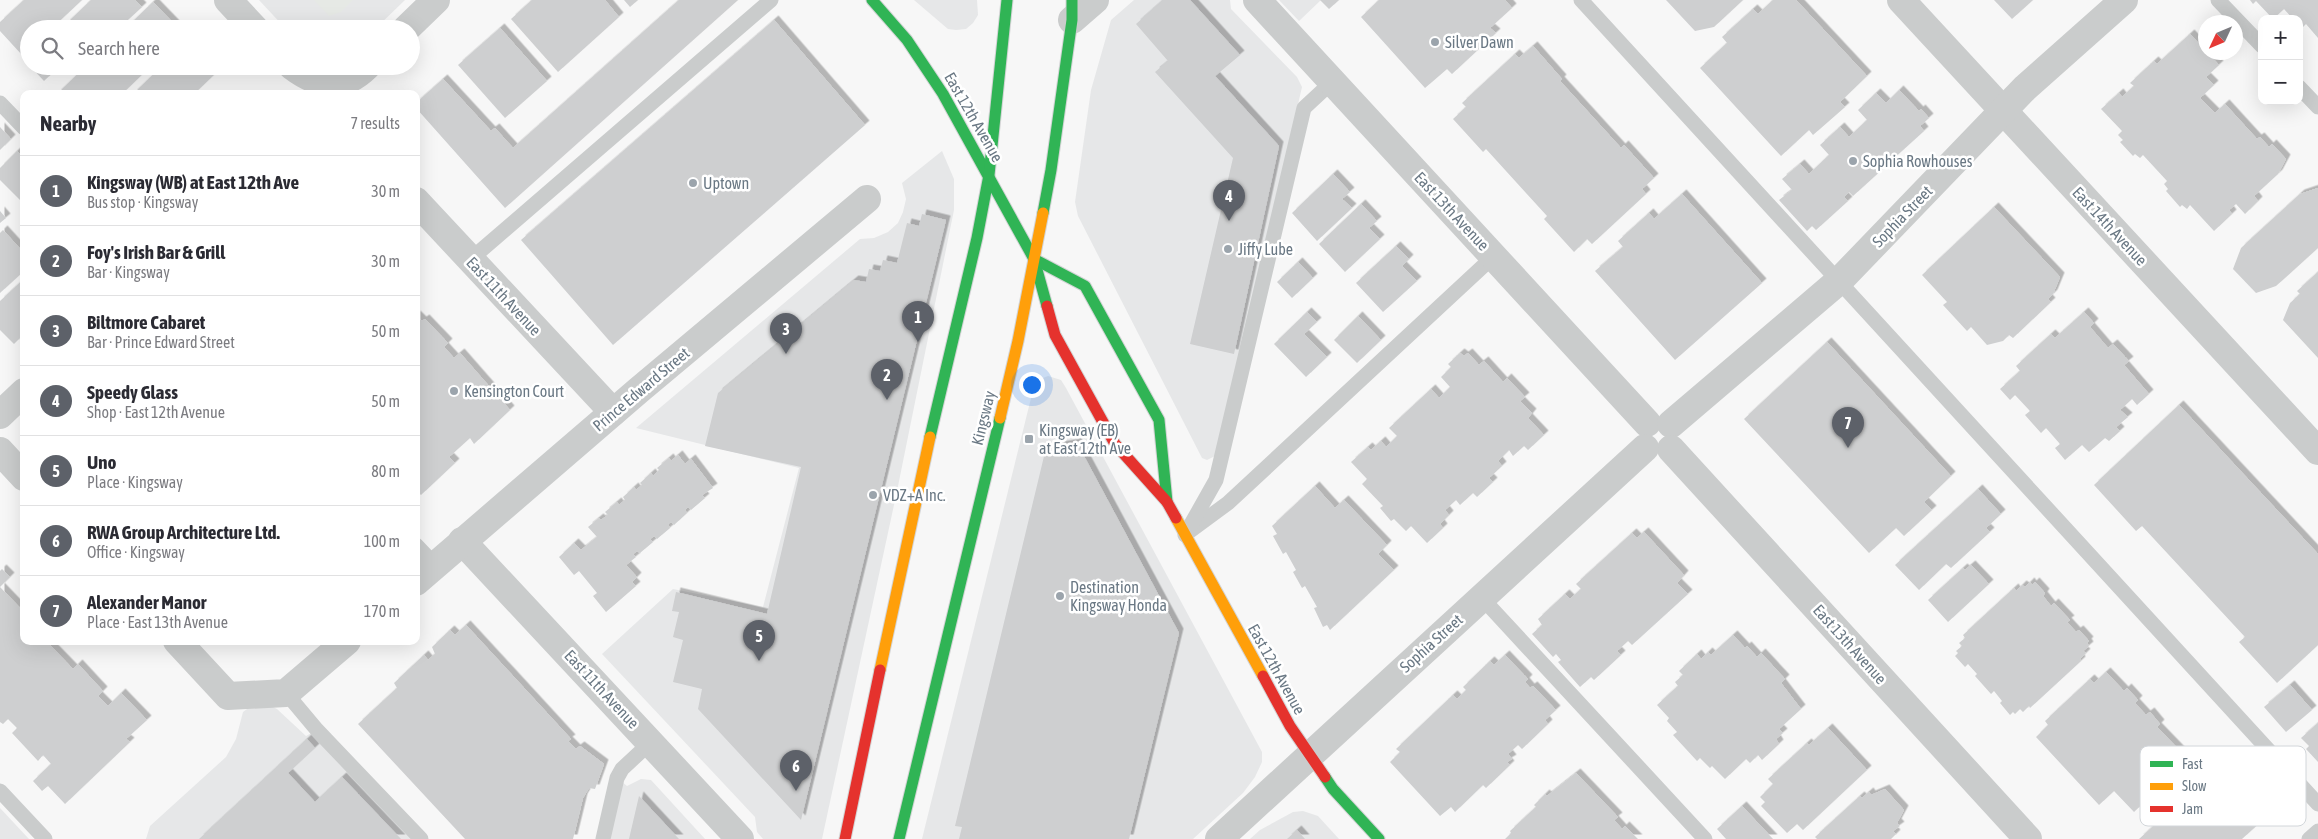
<!DOCTYPE html>
<meta charset="utf-8">
<style>
:root{--surface:#fff;--page:#f7f7f7;--text:#2b2b33;--muted:#7c7c81;--line:#e1e1e2;--accent:#5d6169}
body{margin:0;font-family:"Asap Condensed",sans-serif;background:var(--page);color:var(--text)}
.controls{position:absolute;right:15px;top:15px;display:grid;overflow:hidden;border-radius:10px;box-shadow:0 5px 20px #0002}
.controls button{width:45px;height:45px;display:grid;place-items:center;padding:0;border:0;border-bottom:1px solid var(--line);background:var(--surface);color:var(--text);font:25px sans-serif}
.compass{position:absolute;left:2198px;top:15px;width:45px;height:45px;border-radius:50%;background:var(--surface);box-shadow:0 5px 20px #0002;rotate:226deg}
.you{position:absolute;left:1031px;top:384px;width:18px;height:18px;margin:-12px;border:4px solid #fff;border-radius:50%;background:#1a73e8;box-shadow:0 0 0 8px #1a73e833}
.badge{display:grid;place-items:center;width:32px;height:32px;border-radius:50%;background:var(--accent);color:#fff;font-size:16px;font-weight:700}
.pin{position:absolute;translate:-50% -41px;filter:drop-shadow(0 1px 2px #0008)}
.pin::after{content:'';position:absolute;top:26px;width:18px;height:15px;background:inherit;clip-path:polygon(0 0,100% 0,50% 100%)}
.list{margin:0;padding:0;list-style:none}
h2{display:flex;justify-content:space-between;align-items:center;height:65px;margin:0;padding:0 20px;font-size:21px}
h2 small{font-size:16px;font-weight:400;color:var(--muted)}
.list li{display:grid;grid-template-columns:32px 1fr auto;gap:15px;align-items:center;box-sizing:border-box;height:70px;padding:0 20px;border-top:1px solid var(--line)}
.list b{display:block;font-size:19px;white-space:nowrap}
.list p{margin:0;font-size:16px;white-space:nowrap;color:var(--muted)}
.list em{font-size:16px;font-style:normal;color:var(--muted)}
.icon{flex:none;width:28px;height:28px;fill:none;stroke:currentColor;stroke-width:2;stroke-linecap:round;stroke-linejoin:round}
.map{position:relative;flex:none;width:2318px;height:839px;overflow:hidden}
.search{position:absolute;background:var(--surface);box-shadow:0 5px 20px #0002;left:20px;top:20px;width:400px;height:55px;display:flex;align-items:center;gap:12px;box-sizing:border-box;padding:0 18px;border-radius:28px;color:var(--muted);font-size:19px}
.panel{position:absolute;background:var(--surface);box-shadow:0 5px 20px #0002;left:20px;top:90px;width:400px;height:555px;border-radius:10px}
.map>svg:first-child{display:block}
</style>
<div class="map">
<svg width="2318" height="839" viewBox="0 0 2318 839">
<defs>
<filter id="shadow"><feDropShadow dx="4.5" dy="-4.5" stdDeviation="0" flood-color="#0004"/></filter>
</defs>
<rect width="100%" height="100%" fill="#f7f7f7"/>
<g fill="#e6e7e8">
<path d="M259,0H405L375,29H286Z"/>
<path d="M914,0H977L978,15L973,23L966,29L956,30L948,29Z"/>
<path d="M1134,0H1230L1231,9L1297,77L1302,87L1217,455L1207,460L1202,458L1078,216L1075,202L1091,90L1111,20Z"/>
<path d="M1279,0H1321L1299,21Z"/>
<path d="M942,151L954,179V210L897,491L822,839H763L757,832L755,817L602,654L673,589L763,607L799,468L636,428L860,239L874,238L888,232L898,223L903,212L906,199L902,183Z"/>
<path d="M1048,376L1061,380L1066,388L1262,752V762L1255,777L1243,793L1193,839H922L1034,386L1038,380Z"/>
<path d="M251,706H271L277,709L306,736L317,730L421,839H146L150,826L226,757L236,739L243,712Z"/>
<path d="M617,778L627,786L641,779L651,780L705,839H603Z"/>
<path d="M0,808L29,839H0Z"/>
<path d="M1303,811L1318,816L1339,839H1250L1260,830L1293,812Z"/>
</g>
<path fill="#e6e9e5" d="M314,0H353L341,12L329,16Z"/>
<g fill="#cecfd0" filter="url(#shadow)">
<path d="M24,0H82L51,29H29V49L22,55L0,31V22Z"/>
<path d="M91,0H135L142,7L118,29H68L66,24Z"/>
<path d="M532,0H605L619,17L558,72L511,19Z"/>
<path d="M624,0H638L630,7Z"/>
<path d="M679,0H738L505,208L416,108V103L443,79L491,131L495,128L513,148Z"/>
<path d="M1163,0H1190L1240,55L1215,76L1279,146L1234,354L1190,344L1233,158L1155,72L1168,61L1136,24Z"/>
<path d="M1320,0H1339L1329,9Z"/>
<path d="M1379,0H1505L1512,8L1490,28L1496,33L1452,74L1447,69L1425,88L1361,17Z"/>
<path d="M1666,0H1743L1714,27L1695,31Z"/>
<path d="M1773,0H1796L1867,76L1840,102L1845,107L1813,135L1809,130L1781,156L1700,68L1727,43L1722,37L1753,9L1758,14Z"/>
<path d="M1994,0H2033L2012,19Z"/>
<path d="M2250,0H2318V38L2306,24L2302,28L2299,26V19H2293L2284,9L2273,19L2256,1L2253,4Z"/>
<path d="M153,2L179,29H125Z"/>
<path d="M774,20L865,125L613,345L521,240Z"/>
<path d="M500,28L547,81L505,118L458,65Z"/>
<path d="M2190,34L2219,65L2206,77L2214,85L2200,98L2215,113L2225,104L2257,139L2260,137L2269,147L2272,144L2286,159L2278,174L2254,196L2258,201L2245,214L2236,204L2229,210L2232,214L2214,231L2190,205L2187,209L2182,205L2180,207L2166,191L2168,189L2164,184L2167,181L2143,155L2140,158L2135,154L2133,156L2120,142L2123,140L2118,135L2122,131L2101,109L2119,93L2122,97L2134,86L2130,83L2154,61L2157,64Z"/>
<path d="M1533,46L1562,79L1560,81L1621,148L1624,145L1654,178L1642,189L1646,194L1592,244L1587,239L1574,252L1544,219L1547,216L1486,149L1483,152L1453,119L1466,107L1462,103L1515,54L1519,58Z"/>
<path d="M30,66H60L44,81Z"/>
<path d="M86,66H151L122,94H57Z"/>
<path d="M162,66H211L217,72L194,94H133Z"/>
<path d="M1899,90L1919,111L1921,109L1929,118L1920,126L1924,131L1892,160L1888,156L1882,161L1886,166L1853,196L1849,192L1844,197L1848,201L1816,230L1812,226L1807,231L1779,200L1792,190L1782,179L1800,164L1809,174L1829,155L1820,145L1840,127L1849,137L1867,120L1858,110L1876,93L1886,103Z"/>
<path d="M0,127L11,139L0,150Z"/>
<path d="M17,151L24,158V204L0,180V168Z"/>
<path d="M1333,174L1350,192L1342,199L1352,208L1317,241L1292,213Z"/>
<path d="M2318,188V248L2276,286L2256,293L2233,269L2241,248L2300,194Z"/>
<path d="M1682,194L1762,283L1675,360L1595,271L1623,247L1618,241L1649,213L1654,219Z"/>
<path d="M1361,204L1377,221L1369,228L1380,239L1345,272L1319,244Z"/>
<path d="M1994,207L2060,277L2053,294L2048,299L2051,302L2013,338L2009,335L2003,341L1987,345L1971,327L1967,331L1943,305L1947,302L1922,275Z"/>
<path d="M0,211L6,218L0,223Z"/>
<path d="M922,214L946,220L801,820L698,709L702,689L673,682L683,640L673,637L679,612L672,611L676,592L767,614L801,467L705,446L718,393L854,280L866,282L869,269L880,271L883,260L897,263L907,223L919,226Z"/>
<path d="M3,230L24,253V271L0,293V233Z"/>
<path d="M1396,246L1409,259L1402,266L1417,281L1383,312L1356,283Z"/>
<path d="M1298,262L1313,278L1292,298L1277,282Z"/>
<path d="M2318,272V358L2283,320L2290,303L2300,294L2297,291Z"/>
<path d="M24,279V334L14,344L0,330V301Z"/>
<path d="M1307,312L1317,322L1304,334L1327,357L1306,377L1274,344Z"/>
<path d="M2084,312L2094,323L2090,327L2108,348L2113,344L2129,361L2124,365L2149,394L2137,405L2132,399L2120,410L2128,417L2116,427L2120,431L2109,441L2105,438L2089,452L2082,445L2065,460L2055,448L2060,444L2046,428L2041,433L2025,415L2030,411L2015,395L2010,400L2000,389L2020,371L2016,366L2051,334L2055,338Z"/>
<path d="M416,315L422,321L425,319L448,343L444,347L454,358L460,353L510,410L474,444L470,438L449,457L455,463L421,495L416,490Z"/>
<path d="M1358,316L1381,340L1357,363L1334,340Z"/>
<path d="M1827,342L1951,476L1924,502L1932,510L1904,536L1896,528L1869,553L1744,419Z"/>
<path d="M1460,353L1464,356L1468,353L1479,365L1484,361L1503,382L1507,378L1525,397L1520,401L1532,413L1528,418L1544,435L1528,450L1524,446L1513,456L1509,450L1498,461L1502,466L1489,478L1493,482L1477,497L1473,493L1460,505L1456,500L1445,510L1449,515L1440,524L1443,528L1427,543L1411,526L1406,531L1394,519L1391,521L1380,508L1383,506L1362,484L1367,479L1351,462L1368,447L1371,450L1381,441L1386,447L1397,436L1389,428L1431,389L1439,398L1450,387L1441,377L1451,367L1448,364Z"/>
<path d="M2179,405L2318,554V645L2277,683L2239,642L2245,637L2142,526L2136,531L2094,485Z"/>
<path d="M1077,443L1179,633L1129,839H959L962,827L955,826L1046,448Z"/>
<path d="M678,455L685,464L691,459L713,488L702,495L705,498L691,510L688,507L685,510L687,513L674,525L671,522L668,524L670,528L657,539L654,536L650,539L653,542L640,553L637,551L633,554L636,557L626,565L637,577L632,582L636,586L606,612L593,596L597,593L579,571L574,575L559,557L574,543L581,550L597,537L588,527L599,518L601,520L608,515L605,512L617,502L619,505L625,500L623,497L634,487L636,490L642,485L640,483L651,473L653,476L659,470L657,468L669,458L671,461Z"/>
<path d="M1315,486L1335,508L1344,500L1387,545L1378,554L1394,570L1330,630L1327,625L1323,627L1314,608L1317,607L1305,586L1302,588L1293,572L1296,570L1286,552L1283,554L1273,536L1277,534L1272,526Z"/>
<path d="M1978,489L2001,514L1986,528L1990,532L1951,568L1946,564L1919,590L1895,565Z"/>
<path d="M1644,532L1684,575L1677,583L1688,594L1632,645L1628,641L1617,651L1621,655L1594,680L1591,677L1580,687L1558,662L1561,660L1556,654L1553,657L1532,634L1542,625L1538,619L1565,594L1570,599L1581,589L1576,584L1632,533L1637,538Z"/>
<path d="M1971,565L1989,584L1948,622L1928,600L1963,568L1965,570Z"/>
<path d="M2,569L10,577L0,587V571Z"/>
<path d="M2030,582L2032,585L2035,582L2045,593L2043,596L2051,606L2054,603L2070,620L2067,622L2076,632L2079,630L2089,641L2087,643L2089,646L2083,651L2086,653L2080,659L2081,661L2030,708L2029,706L2023,712L2020,709L2015,714L2013,712L2010,715L2000,703L2002,701L1994,691L1991,694L1975,676L1977,674L1968,664L1965,667L1955,656L1958,653L1956,651L1962,646L1959,643L1965,638L1963,635L2014,588L2016,591L2022,585L2025,587Z"/>
<path d="M0,587L24,612V641H46L73,669L78,664L103,691L98,696L108,706L121,693L147,720L126,739L130,742L65,804L48,786L42,791L33,781L51,764L43,755L38,761L12,733L17,728L8,719L3,724L0,722Z"/>
<path d="M466,625L571,739L568,741L576,749L580,746L604,764L595,789L589,788L583,798L573,839H465L358,724L397,688L394,683L424,655L428,660L435,654L432,647L450,630L455,635Z"/>
<path d="M1733,635L1745,648L1747,646L1757,657L1761,653L1785,679L1781,683L1801,709L1779,729L1783,733L1776,739L1779,744L1762,760L1758,755L1750,763L1746,759L1725,779L1712,766L1710,768L1700,758L1697,761L1673,735L1677,732L1667,721L1669,718L1657,705L1678,686L1675,682L1683,675L1679,671L1697,654L1701,659L1708,652L1711,655Z"/>
<path d="M1505,655L1528,679L1525,682L1530,688L1533,686L1556,710L1545,720L1548,724L1522,749L1518,745L1508,754L1512,759L1507,762L1510,765L1486,788L1483,785L1455,812L1451,807L1440,816L1390,762L1400,752L1396,749L1453,695L1457,699L1466,690L1463,687L1490,661L1494,665Z"/>
<path d="M2106,672L2124,691L2127,688L2138,700L2135,703L2146,715L2150,712L2160,724L2157,727L2183,754L2168,768L2174,774L2134,812L2114,791L2099,805L2036,737L2048,725L2045,721L2090,679L2094,683Z"/>
<path d="M2290,685L2312,710L2286,732L2264,707Z"/>
<path d="M2318,723V762L2306,749L2309,746L2301,738Z"/>
<path d="M1828,728L1867,770L1803,830L1797,824L1787,833L1761,806L1765,802L1760,797L1773,784L1768,779L1807,743L1809,745Z"/>
<path d="M307,739L315,748L288,773L315,802L342,777L401,839H199Z"/>
<path d="M2213,771L2219,779L2227,772L2258,806L2255,810L2264,819L2242,839H2139L2160,820L2157,817L2188,788L2191,791Z"/>
<path d="M1576,773L1618,817L1614,820L1622,829L1625,826L1638,839H1505L1511,833L1510,831L1536,807L1534,805L1545,794L1547,796Z"/>
<path d="M1885,789L1904,810L1897,823L1900,826L1893,831L1896,834L1891,839H1817L1815,837L1860,796L1862,798L1869,792L1871,795Z"/>
<path d="M639,796L679,839H629Z"/>
<path d="M1742,806L1773,839H1726L1717,829Z"/>
<path d="M1297,830L1305,839H1287Z"/>
</g>
<g fill="none" stroke-linecap="round" stroke-linejoin="round">
<g stroke="#d3d4d5" stroke-width="13">
<g id="fast">
<path d="M872,0L907,40L943,94L1034,259L1047,306"/>
<path d="M1043,213L1051,170L1072,20V0"/>
<path d="M1034,259L1085,286L1159,420L1167,502"/>
<path d="M930,437L977,238L989,175L1007,0"/>
<path d="M1325,777L1333,789L1379,839"/>
<path d="M899,839L1000,418"/>
</g>
</g>
<g stroke="#d3d4d5" stroke-width="13">
<g id="slow">
<path d="M1000,418L1018,341L1043,213"/>
<path d="M1176,518L1263,676"/>
<path d="M880,670L930,437"/>
</g>
</g>
<g stroke="#d3d4d5" stroke-width="13">
<g id="jam">
<path d="M1047,306L1055,335L1115,444L1167,502L1176,518"/>
<path d="M1263,676L1290,726L1325,777"/>
<path d="M845,839L880,670"/>
</g>
</g>
<g stroke="#cacccc" stroke-width="15">
<path d="M1581,0L2318,804"/>
<path d="M2218,0L2262,46"/>
<path d="M2299,87L2318,107"/>
<path d="M0,103L24,128"/>
<path d="M471,259L771,0"/>
<path d="M1190,531L1228,503L1494,256"/>
<path d="M1185,535L1216,480L1304,108L1332,82"/>
<path d="M416,545L435,565"/>
<path d="M1481,597L1705,839"/>
<path d="M286,693L317,730L421,839"/>
<path d="M0,791L45,839"/>
<path d="M603,839L617,778L622,769L651,742"/>
<path d="M2309,839L2318,831"/>
</g>
<g stroke="#cacccc" stroke-width="28">
<path d="M228,0L255,29"/>
<path d="M1257,0L1647,423"/>
<path d="M1901,0L2318,451"/>
<path d="M1072,20L1095,0"/>
<path d="M406,29L436,0"/>
<path d="M292,66C317,85 342,91 367,66"/>
<path d="M416,201L613,412"/>
<path d="M0,415L24,392"/>
<path d="M1671,424L1840,280L2025,88L2124,0"/>
<path d="M1671,449L2028,839"/>
<path d="M0,451L24,477"/>
<path d="M462,541L740,839"/>
<path d="M416,582L639,390L867,199"/>
<path d="M177,641L228,696L286,693L347,641"/>
<path d="M1219,839L1645,448"/>
</g>
<use href="#fast" stroke="#30b455" stroke-width="11"/>
<use href="#slow" stroke="#ff9f0a" stroke-width="11"/>
<use href="#jam" stroke="#e5322d" stroke-width="11"/>
</g>
<g fill="#9ba4ac" stroke="#fff" stroke-width="2">
<circle cx="1435" cy="42" r="5"/>
<circle cx="1853" cy="161" r="5"/>
<circle cx="693" cy="183" r="5"/>
<circle cx="1228" cy="249" r="5"/>
<circle cx="454" cy="391" r="5"/>
<rect x="1024" y="434" width="10" height="10" rx="2.5"/>
<circle cx="873" cy="495" r="5"/>
<circle cx="1060" cy="596" r="5"/>
</g>
<g text-anchor="middle" dominant-baseline="central" stroke-width="5" stroke-linejoin="round" paint-order="stroke">
<g font-size="16" fill="#6a7884" stroke="#fff" text-anchor="start">
<text x="1445" y="42">Silver Dawn</text>
<text x="1863" y="161">Sophia Rowhouses</text>
<text x="703" y="183">Uptown</text>
<text x="1238" y="249">Jiffy Lube</text>
<text x="464" y="391">Kensington Court</text>
<text x="1039" y="430">Kingsway (EB)<tspan x="1039" dy="18">at East 12th Ave</tspan></text>
<text x="883" y="495">VDZ+A Inc.</text>
<text x="1070" y="587">Destination<tspan x="1070" dy="18">Kingsway Honda</tspan></text>
</g>
<g font-size="16" fill="#6a7884" stroke="#fff">
<text transform="translate(974 117) rotate(60)">East 12th Avenue</text>
<text transform="translate(1452 211) rotate(47)">East 13th Avenue</text>
<text transform="translate(1902 216) rotate(-46)">Sophia Street</text>
<text transform="translate(2110 226) rotate(47)">East 14th Avenue</text>
<text transform="translate(504 296) rotate(47)">East 11th Avenue</text>
<text transform="translate(641 389) rotate(-40)">Prince Edward Street</text>
<text transform="translate(983 418) rotate(-76)">Kingsway</text>
<text transform="translate(1431 643) rotate(-42)">Sophia Street</text>
<text transform="translate(1850 644) rotate(48)">East 13th Avenue</text>
<text transform="translate(1277 669) rotate(61)">East 12th Avenue</text>
<text transform="translate(602 689) rotate(47)">East 11th Avenue</text>
</g>
</g>
<rect x="2140" y="746" width="166" height="80" rx="8" fill="#fff" stroke="#d2d6da" stroke-width="1"/>
<rect x="2150" y="761" width="23" height="6" fill="#30b455"/>
<rect x="2150" y="783" width="23" height="7" fill="#ff9f0a"/>
<rect x="2150" y="806" width="23" height="6" fill="#e5322d"/>
<g font-size="14" fill="#6a7884">
<text x="2182" y="769">Fast</text>
<text x="2182" y="791">Slow</text>
<text x="2182" y="814">Jam</text>
</g>
</svg>
<div class="controls">
<button>+</button>
<button>−</button>
</div>
<svg class="compass" viewBox="-18 -18 36 36"><path d="M0-13l5 13h-10z" fill="#e53935"/><path d="M0 13l5-13h-10z" fill="#7c7c81"/></svg>
<div class="you"></div>
<div class="pin badge" style="left:918px;top:342px">1</div>
<div class="pin badge" style="left:887px;top:400px">2</div>
<div class="pin badge" style="left:786px;top:354px">3</div>
<div class="pin badge" style="left:1229px;top:221px">4</div>
<div class="pin badge" style="left:759px;top:661px">5</div>
<div class="pin badge" style="left:796px;top:791px">6</div>
<div class="pin badge" style="left:1848px;top:448px">7</div>
<div class="search"><svg class="icon" aria-label="search" viewBox="0 0 24 24"><circle cx="10" cy="10" r="6"/><path d="M15 15l6 6"/></svg>Search here</div>
<section class="panel">
<h2>Nearby<small>7 results</small></h2>
<ul class="list">
<li><span class="badge">1</span><div><b>Kingsway (WB) at East 12th Ave</b><p>Bus stop · Kingsway</p></div><em>30 m</em></li>
<li><span class="badge">2</span><div><b>Foy's Irish Bar &amp; Grill</b><p>Bar · Kingsway</p></div><em>30 m</em></li>
<li><span class="badge">3</span><div><b>Biltmore Cabaret</b><p>Bar · Prince Edward Street</p></div><em>50 m</em></li>
<li><span class="badge">4</span><div><b>Speedy Glass</b><p>Shop · East 12th Avenue</p></div><em>50 m</em></li>
<li><span class="badge">5</span><div><b>Uno</b><p>Place · Kingsway</p></div><em>80 m</em></li>
<li><span class="badge">6</span><div><b>RWA Group Architecture Ltd.</b><p>Office · Kingsway</p></div><em>100 m</em></li>
<li><span class="badge">7</span><div><b>Alexander Manor</b><p>Place · East 13th Avenue</p></div><em>170 m</em></li>
</ul>
</section>
</div>
